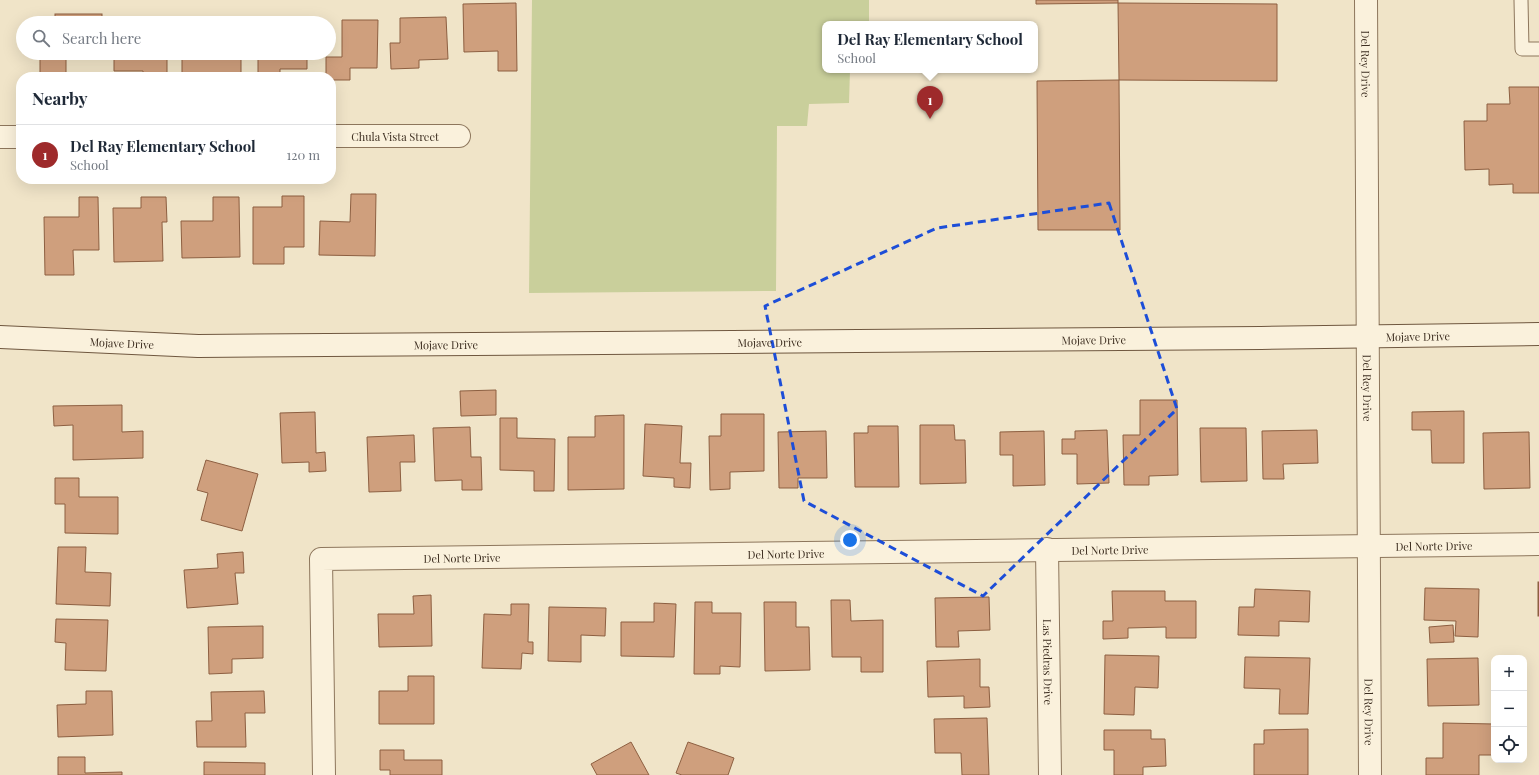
<!DOCTYPE html>
<meta charset="utf-8">
<style>
:root{--surface:#fff;--page:#f2f2f3;--text:#1f2937;--muted:#747a83;--line:#e0e1e3;--accent:#9e2a2b}
body{margin:0;font-family:"Playfair Display",serif;background:var(--page);color:var(--text)}
.controls{position:absolute;right:12px;bottom:12px;display:grid;overflow:hidden;border-radius:8px;box-shadow:0 4px 16px #0002}
.controls button{width:36px;height:36px;display:grid;place-items:center;padding:0;border:0;border-bottom:1px solid var(--line);background:var(--surface);color:var(--text);font:20px sans-serif}
.you{position:absolute;left:850px;top:540px;width:14px;height:14px;margin:-10px;border:3px solid #fff;border-radius:50%;background:#1a73e8;box-shadow:0 0 0 6px #1a73e833}
.badge{display:grid;place-items:center;width:26px;height:26px;border-radius:50%;background:var(--accent);color:#fff;font-size:13px;font-weight:700}
.pin{position:absolute;translate:-50% -33px;filter:drop-shadow(0 1px 2px #0008)}
.pin::after{content:'';position:absolute;top:21px;width:14px;height:12px;background:inherit;clip-path:polygon(0 0,100% 0,50% 100%)}
.popup{position:absolute;left:822px;top:21px;width:216px;height:52px;box-sizing:border-box;display:grid;place-content:center;border-radius:8px;background:var(--surface);filter:drop-shadow(0 1px 3px #0005);font-size:13px;white-space:nowrap;color:var(--muted)}
.popup b{font-size:15px;color:var(--text)}
.popup::after{content:'';position:absolute;left:50%;top:100%;margin-left:-8px;border:8px solid transparent;border-top-color:var(--surface)}
.list{margin:0;padding:0;list-style:none}
h2{display:flex;justify-content:space-between;align-items:center;height:52px;margin:0;padding:0 16px;font-size:17px}
h2 small{font-size:13px;font-weight:400;color:var(--muted)}
.list li{display:grid;grid-template-columns:26px 1fr auto;gap:12px;align-items:center;box-sizing:border-box;height:60px;padding:0 16px;border-top:1px solid var(--line)}
.list b{display:block;font-size:15px;white-space:nowrap}
.list p{margin:0;font-size:13px;white-space:nowrap;color:var(--muted)}
.list em{font-size:13px;font-style:normal;color:var(--muted)}
.icon{flex:none;width:22px;height:22px;fill:none;stroke:currentColor;stroke-width:2;stroke-linecap:round;stroke-linejoin:round}
.map{position:relative;flex:none;width:1539px;height:775px;overflow:hidden}
.search{position:absolute;background:var(--surface);box-shadow:0 4px 16px #0002;left:16px;top:16px;width:320px;height:44px;display:flex;align-items:center;gap:10px;box-sizing:border-box;padding:0 14px;border-radius:22px;color:var(--muted);font-size:15px}
.panel{position:absolute;background:var(--surface);box-shadow:0 4px 16px #0002;left:16px;top:72px;width:320px;height:112px;border-radius:16px}
.map>svg:first-child{display:block}
</style>
<div class="map">
<svg width="1539" height="775" viewBox="0 0 1539 775">
<rect width="100%" height="100%" fill="#f0e4c8"/>
<path fill="#c9cf9b" d="M532,0H869V24H825V70H850L849,103L809,104L807,126H777L776,291L529,293Z"/>
<g fill="#cf9f7d" stroke="#8d5f41">
<path d="M1036,0H1118V3L1036,4Z"/>
<path d="M516,3L517,71H498V51L464,52L463,4Z"/>
<path d="M1118,3L1277,4V81L1119,80Z"/>
<rect x="55" y="14" width="47" height="9"/>
<path d="M446,17L448,59L419,60V68L391,69L390,43H400V18Z"/>
<path d="M114,18L151,19V23H114Z"/>
<rect x="258" y="18" width="21" height="5"/>
<path d="M219,20V23H182L181,21Z"/>
<path d="M342,20H378L377,68H350V80H331V77H326V57H342Z"/>
<path d="M40,53H103V59H66V77H40Z"/>
<path d="M114,53H151L150,56H167V77H143V71H114Z"/>
<path d="M182,53H219V57L241,56V77H182Z"/>
<path d="M258,53H307V69H280V77H258Z"/>
<path d="M1119,80L1120,230H1038L1037,81Z"/>
<path d="M1509,87H1539V193H1513V184L1489,185V169L1465,170L1464,121H1487V104H1510Z"/>
<path d="M351,194H376L375,256L319,255L320,221L350,222Z"/>
<path d="M282,196H304V247H284V264H253V207H282Z"/>
<path d="M79,197H98L99,250H73L74,275H45L44,217H79Z"/>
<path d="M141,197H166L167,222H162L163,261L114,262L113,208H141Z"/>
<path d="M213,197H239L240,257L182,258L181,221H213Z"/>
<path d="M496,390V415L461,416L460,391Z"/>
<path d="M1140,400H1177L1178,475L1149,476V485H1124L1123,435H1140Z"/>
<path d="M122,405V432L143,431V458L73,460V425L54,426L53,406Z"/>
<path d="M1464,411V463H1432L1431,430H1412V412Z"/>
<path d="M315,412L316,453L325,452L326,471L309,472V462L282,463L280,413Z"/>
<path d="M721,414H764V471L730,472V489L710,490L709,436H721Z"/>
<path d="M624,415V489L568,490V437H595V416Z"/>
<path d="M500,418H517V438L555,439L554,491H534V471L500,470Z"/>
<path d="M645,424L682,426L680,463H691L690,488L674,487V478L643,476Z"/>
<path d="M920,425H954L955,440H965L966,483L920,484Z"/>
<path d="M868,426H898L899,487H855L854,433H868Z"/>
<path d="M470,427L471,457H481L482,490H462V480L435,481L433,428Z"/>
<path d="M1200,428H1246L1247,481L1201,482Z"/>
<path d="M1107,430L1109,483L1077,484V454H1062V439H1075V431Z"/>
<path d="M1317,430L1318,463L1283,464L1284,479H1263L1262,431Z"/>
<path d="M826,431L827,478H798V488H779L778,432Z"/>
<path d="M1044,431L1045,485L1013,486V455H1000V432Z"/>
<path d="M1529,432L1530,488L1484,489L1483,433Z"/>
<path d="M414,435L415,462H400L401,491L369,492L367,437Z"/>
<path d="M206,460L258,474L242,531L201,520L208,493L197,490Z"/>
<path d="M55,478H79V497H118V534L65,533V504H55Z"/>
<path d="M58,547H86L85,572L111,573L110,606L56,604Z"/>
<path d="M243,552L244,573H235L238,604L187,608L184,570L218,568L217,554Z"/>
<rect x="1538" y="582" width="1" height="34"/>
<path d="M1425,588L1479,589L1478,637L1455,636L1456,621L1424,620Z"/>
<path d="M1255,589L1310,591L1309,622L1279,621V636L1238,635L1239,607H1254Z"/>
<path d="M1112,591H1165V601H1196V638H1166V627L1128,628V638L1103,639V621H1113Z"/>
<path d="M431,595L432,646L379,647L378,614H414L413,596Z"/>
<path d="M989,597L990,630L958,631L959,647H936L935,598Z"/>
<path d="M831,600H850L851,621L883,620V672H861V657H832Z"/>
<path d="M695,602H712V613H741L740,667L720,666V674H694Z"/>
<path d="M764,602H796V627H809L810,670L765,671Z"/>
<path d="M654,603L676,604L674,657L621,656V622H654Z"/>
<path d="M511,604H529L528,642H533V654L522,653L521,669L482,668L484,614L511,615Z"/>
<path d="M549,607L606,608L605,636L581,635V662L548,661Z"/>
<path d="M56,619L108,620L106,671L65,670L66,643L55,642Z"/>
<path d="M1453,625L1454,642L1430,643L1429,627Z"/>
<path d="M263,626V658L232,659V673L209,674L208,627Z"/>
<path d="M1105,655L1159,656L1158,688L1135,687L1134,715L1104,714Z"/>
<path d="M1245,657L1310,658L1308,714H1279L1280,689L1244,688Z"/>
<path d="M1478,658L1479,705L1428,706L1427,659Z"/>
<path d="M980,659V687H989L990,707L964,708V696L928,697L927,661Z"/>
<path d="M408,676H434V724H379V691H408Z"/>
<path d="M86,691H112L113,735L58,737L57,705L86,704Z"/>
<path d="M264,691L265,713H245L246,747H197L196,721H212L211,692Z"/>
<path d="M987,718L989,775H962L961,753H935L934,719Z"/>
<path d="M1443,723L1494,724V755H1479V775H1426V758H1443Z"/>
<path d="M1308,729V775H1254V744H1264V730Z"/>
<path d="M1104,730H1151V739H1165L1166,766L1143,767V775H1114V750H1104Z"/>
<path d="M631,742L649,775H597L591,764Z"/>
<path d="M688,742L734,758L728,775H682L676,773Z"/>
<path d="M380,750H404V760H442V775H390V770H380Z"/>
<path d="M58,757H85V773L122,772V775H58Z"/>
<path d="M204,762L265,763V775H204Z"/>
</g>
<g fill="none" stroke-linecap="round" stroke-linejoin="round">
<g stroke="#8d765c" stroke-width="15">
<path id="lane" d="M1521,0L1522,49H1539"/>
</g>
<g stroke="#8d765c" stroke-width="24">
<g id="street">
<path id="s1" d="M1366,0L1370,775"/>
<path id="s2" d="M331,136H459"/>
<path d="M0,137H21"/>
<path id="s3" d="M1047,549L1050,775"/>
<path id="s4" d="M324,775L321,559L1539,544"/>
</g>
</g>
<g stroke="#6f573f" stroke-width="24">
<g id="secondary">
<path id="s5" d="M0,337L198,346L1261,338L1539,334"/>
</g>
</g>
<use href="#lane" stroke="#faf1dc" stroke-width="13"/>
<use href="#street" stroke="#faf1dc" stroke-width="22"/>
<use href="#secondary" stroke="#faf1dc" stroke-width="22"/>
</g>
<path fill="none" stroke="#1d4ed8" stroke-width="3" stroke-dasharray="8 5" stroke-linejoin="round" d="M1109,203L1177,409L983,596L804,501L765,306L937,228Z"/>
<g text-anchor="middle" dominant-baseline="central" stroke-width="4" stroke-linejoin="round" paint-order="stroke">
<g font-size="11" fill="#3d2e20" stroke="#f7eed8">
<text stroke="none"><textPath href="#s1" startOffset="64">Del Rey Drive</textPath></text>
<text stroke="none"><textPath href="#s2" startOffset="64">Chula Vista Street</textPath></text>
<text stroke="none"><textPath href="#s5" startOffset="1418">Mojave Drive</textPath></text>
<text stroke="none"><textPath href="#s5" startOffset="1094">Mojave Drive</textPath></text>
<text stroke="none"><textPath href="#s5" startOffset="770">Mojave Drive</textPath></text>
<text stroke="none"><textPath href="#s5" startOffset="122">Mojave Drive</textPath></text>
<text stroke="none"><textPath href="#s5" startOffset="446">Mojave Drive</textPath></text>
<text stroke="none"><textPath href="#s1" startOffset="388">Del Rey Drive</textPath></text>
<text stroke="none"><textPath href="#s4" startOffset="1329">Del Norte Drive</textPath></text>
<text stroke="none"><textPath href="#s4" startOffset="1005">Del Norte Drive</textPath></text>
<text stroke="none"><textPath href="#s4" startOffset="681">Del Norte Drive</textPath></text>
<text stroke="none"><textPath href="#s4" startOffset="357">Del Norte Drive</textPath></text>
<text stroke="none"><textPath href="#s3" startOffset="113">Las Piedras Drive</textPath></text>
<text stroke="none"><textPath href="#s1" startOffset="712">Del Rey Drive</textPath></text>
</g>
</g>
</svg>
<div class="controls">
<button>+</button>
<button>−</button>
<button><svg class="icon" aria-label="locate" viewBox="0 0 24 24"><circle cx="12" cy="12" r="6"/><path d="M12 2v4M12 18v4M2 12h4M18 12h4"/></svg></button>
</div>
<div class="you"></div>
<div class="pin badge" style="left:930px;top:119px">1</div>
<div class="popup"><b>Del Ray Elementary School</b>School</div>
<div class="search"><svg class="icon" aria-label="search" viewBox="0 0 24 24"><circle cx="10" cy="10" r="6"/><path d="M15 15l6 6"/></svg>Search here</div>
<section class="panel">
<h2>Nearby<small></small></h2>
<ul class="list">
<li><span class="badge">1</span><div><b>Del Ray Elementary School</b><p>School</p></div><em>120 m</em></li>
</ul>
</section>
</div>
